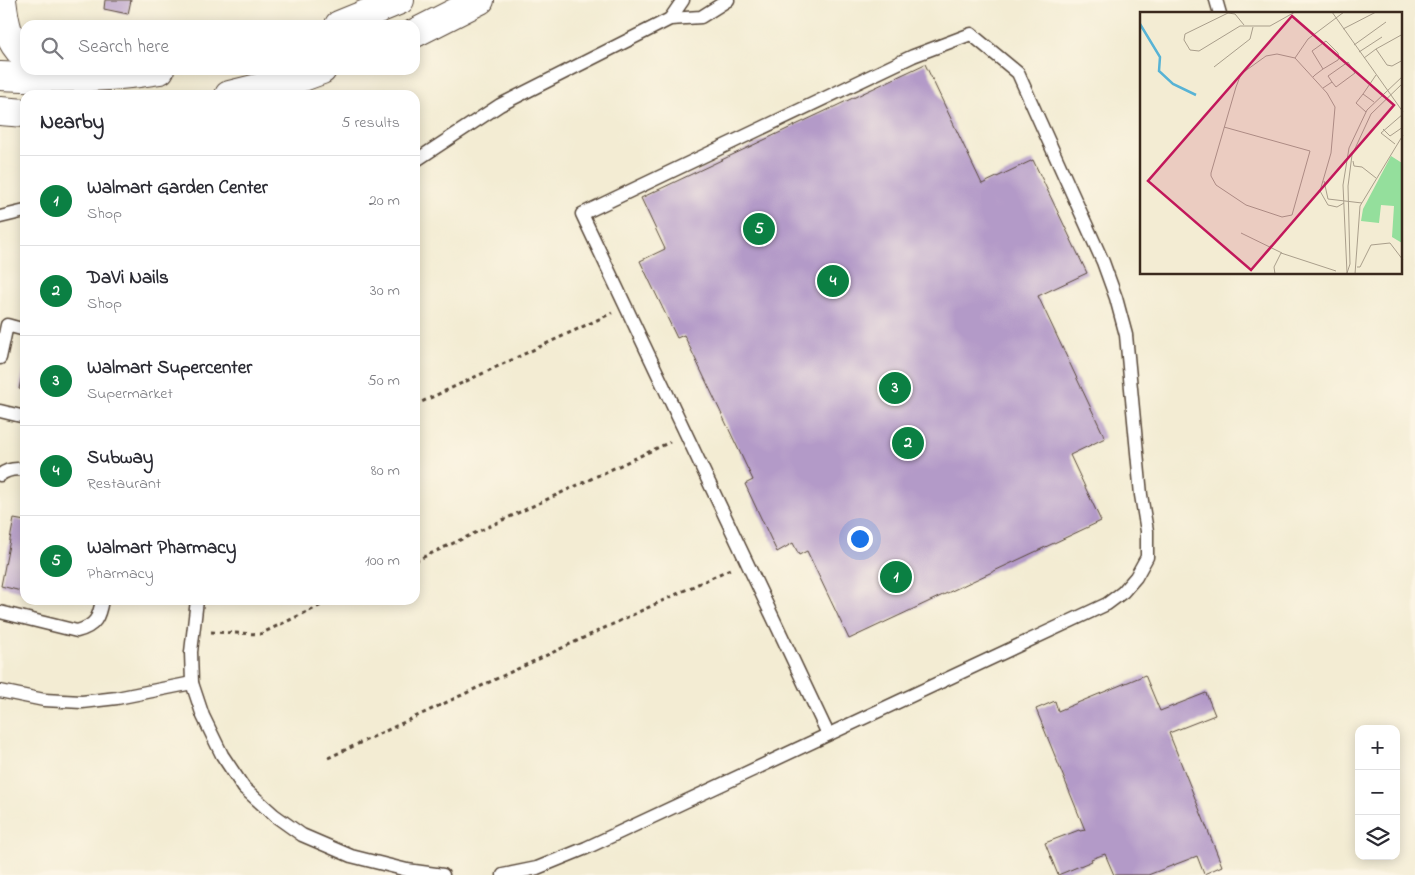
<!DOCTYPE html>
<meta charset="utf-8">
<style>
:root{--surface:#fff;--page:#f7f7f7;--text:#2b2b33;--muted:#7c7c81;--line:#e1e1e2;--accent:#0b8043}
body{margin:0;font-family:"Indie Flower",sans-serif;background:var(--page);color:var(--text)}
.controls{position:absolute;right:15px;bottom:15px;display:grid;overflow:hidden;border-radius:10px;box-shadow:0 2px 12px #0003}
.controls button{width:45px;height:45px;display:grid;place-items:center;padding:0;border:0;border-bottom:1px solid var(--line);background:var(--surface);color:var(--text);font:25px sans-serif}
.you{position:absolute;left:859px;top:538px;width:18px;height:18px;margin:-12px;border:4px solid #fff;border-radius:50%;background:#1a73e8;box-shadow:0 0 0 8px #1a73e833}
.badge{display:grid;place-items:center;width:32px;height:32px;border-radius:50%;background:var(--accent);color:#fff;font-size:16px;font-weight:700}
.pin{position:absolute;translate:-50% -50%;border:2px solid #fff;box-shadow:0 1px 5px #0006}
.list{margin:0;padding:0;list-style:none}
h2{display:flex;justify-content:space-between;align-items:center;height:65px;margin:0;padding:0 20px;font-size:21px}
h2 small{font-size:16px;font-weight:400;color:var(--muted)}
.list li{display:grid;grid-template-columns:32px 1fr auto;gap:15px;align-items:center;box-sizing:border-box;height:90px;padding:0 20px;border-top:1px solid var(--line)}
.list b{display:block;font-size:19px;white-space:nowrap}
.list p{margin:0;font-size:16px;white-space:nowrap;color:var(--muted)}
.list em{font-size:16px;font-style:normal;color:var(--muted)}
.icon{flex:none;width:28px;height:28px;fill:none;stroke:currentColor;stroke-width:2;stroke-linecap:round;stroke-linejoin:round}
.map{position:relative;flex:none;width:1415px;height:875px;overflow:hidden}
.search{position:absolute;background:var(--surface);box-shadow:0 2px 12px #0003;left:20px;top:20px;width:400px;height:55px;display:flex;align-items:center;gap:12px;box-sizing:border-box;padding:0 18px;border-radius:15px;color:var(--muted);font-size:19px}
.panel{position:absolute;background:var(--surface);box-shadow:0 2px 12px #0003;left:20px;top:90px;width:400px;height:515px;border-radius:15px}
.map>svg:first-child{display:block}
</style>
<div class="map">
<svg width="1415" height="875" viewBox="0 0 1415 875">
<rect width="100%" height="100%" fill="#fcf5e5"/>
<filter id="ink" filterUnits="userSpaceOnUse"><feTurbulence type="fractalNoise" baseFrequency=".02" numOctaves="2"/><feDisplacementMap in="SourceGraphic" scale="10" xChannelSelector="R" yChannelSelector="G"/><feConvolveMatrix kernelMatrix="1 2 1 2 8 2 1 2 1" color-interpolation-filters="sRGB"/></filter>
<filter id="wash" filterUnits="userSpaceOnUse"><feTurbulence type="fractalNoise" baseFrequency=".0096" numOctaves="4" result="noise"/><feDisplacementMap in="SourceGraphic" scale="20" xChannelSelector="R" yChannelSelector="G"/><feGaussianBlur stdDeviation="1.12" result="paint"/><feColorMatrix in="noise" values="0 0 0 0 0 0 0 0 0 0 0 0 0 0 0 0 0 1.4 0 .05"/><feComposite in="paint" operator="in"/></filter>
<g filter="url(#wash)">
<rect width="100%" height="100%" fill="#f3ecd3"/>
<g id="blocks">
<g fill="#b39ac8">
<path d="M105,0H131L128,14L104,9Z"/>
<path d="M925,64L982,184L1033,160L1087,273L1038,296L1105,438L1070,455L1101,521L849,639L807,551L799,555L793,543L777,552L745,484L753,480L684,335L677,338L640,261L665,249L641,198Z"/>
<path d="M24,367H25V390L19,389Z"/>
<path d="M14,519L25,521V592L1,586Z"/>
<path d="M1145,675L1160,711L1206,693L1215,715L1169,733L1222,866L1204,874L1197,856L1148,875H1114L1105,854L1091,859L1092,861L1058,875L1045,843L1079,830L1080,831L1085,830L1036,709L1055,701L1058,711Z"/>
</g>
</g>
</g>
<g filter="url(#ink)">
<use href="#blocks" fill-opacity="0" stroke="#574739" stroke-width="1"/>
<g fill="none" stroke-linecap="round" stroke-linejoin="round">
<g stroke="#574739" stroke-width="15">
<g id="lane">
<path d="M1216,0L1220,14"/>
<path d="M670,19L683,0"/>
<path d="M415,161L500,105L670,19L701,17L728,0"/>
<path d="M0,217L25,211"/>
<path d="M0,358L7,325L25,330"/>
<path d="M0,411L25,417"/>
<path d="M0,475C8,469 16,468 25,470"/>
<path d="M197,600L191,652L192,683L203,716L222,755L244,788L274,815L302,835L351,856L407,870L443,875"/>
<path d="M0,612L77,631C96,626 99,617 102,600"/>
<path d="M0,691L44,700L82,702L117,698L192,683"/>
<path d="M503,875L537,868L586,848L1107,604L1123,592L1136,577L1147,557V531L1141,495L1126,335L1116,298L1103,262L1018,73L971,34L913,56L582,214L828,734"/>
</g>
</g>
<g stroke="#574739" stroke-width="30">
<g id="primary">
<path d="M2,0C5,24 7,39 25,57"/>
<path d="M339,25L400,0"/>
<path d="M415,33L480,0"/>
<path d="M0,76C53,79 107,79 160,70"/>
<path d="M229,95L303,77L322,70"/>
<path d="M0,111L25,113"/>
</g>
</g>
<g stroke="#574739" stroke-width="3" stroke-dasharray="4 4" stroke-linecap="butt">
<path d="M415,405L612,313"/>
<path d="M415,561L670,442"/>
<path d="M211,632L260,634L332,600"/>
<path d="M328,758L730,569"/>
</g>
<use href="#lane" stroke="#fff" stroke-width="12"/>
<use href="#primary" stroke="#fff" stroke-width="28"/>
</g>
</g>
<g transform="translate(1140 12)">
<rect width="262" height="262" fill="#f3ecd3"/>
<path d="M251,144L262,151V231L252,225L254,194L241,193L239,211L221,209L223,197Z" fill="#94df9c"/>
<path fill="none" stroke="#57b3d5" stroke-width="2.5" d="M0,12L20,45L19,59L33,72L56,83"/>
<path fill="none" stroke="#a99e8b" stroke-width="1" d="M192,0L263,100M104,13L95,2L88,1L45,22L44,28L50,38L59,39L100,14H130L155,0M203,17L236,0M214,33L246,10M236,37L263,22M219,40L242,25M155,46L168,27L204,0M224,46L236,37L247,53L252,54L263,48M74,55L110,27L113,15M173,65L175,63L183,57L198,48L199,46L198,41L186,29L172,39L183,57M183,76L192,70L196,75L215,61L208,50L188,64L192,70M223,82L236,63M226,100L216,91L223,82L234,90M84,115L170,139L152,203L142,205L106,193L76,173L71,164V161L96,75L101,62L126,44L137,42L155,46L187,81L195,95L191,141L180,179L188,193L197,195L204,191M243,117L250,124L263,115M255,132L241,121L263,102M213,149L214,154L222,155L236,166M184,169L188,187L222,191M101,221L142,241M217,255H220L231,233L250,231L263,248M207,261L203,173L209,136L227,98L263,64M207,261L210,252L208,174L212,143L231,102L263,71M135,262L134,255L141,241L196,259M215,262L220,194L263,123"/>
<path fill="#c2185b" fill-opacity="0.15" stroke="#c2185b" stroke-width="2.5" d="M152,4L254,93L111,258L8,169Z"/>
<rect width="262" height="262" fill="none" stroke="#3b2a1e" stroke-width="2.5"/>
</g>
</svg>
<div class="controls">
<button>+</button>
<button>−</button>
<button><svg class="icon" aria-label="layers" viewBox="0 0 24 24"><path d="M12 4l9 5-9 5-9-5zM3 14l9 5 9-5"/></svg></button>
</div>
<div class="you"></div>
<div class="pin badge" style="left:896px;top:577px">1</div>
<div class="pin badge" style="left:908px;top:443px">2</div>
<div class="pin badge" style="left:895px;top:388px">3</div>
<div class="pin badge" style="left:833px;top:281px">4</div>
<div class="pin badge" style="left:759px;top:229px">5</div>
<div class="search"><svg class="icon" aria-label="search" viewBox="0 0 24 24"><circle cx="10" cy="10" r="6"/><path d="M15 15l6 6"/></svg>Search here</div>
<section class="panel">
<h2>Nearby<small>5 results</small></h2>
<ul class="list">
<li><span class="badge">1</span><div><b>Walmart Garden Center</b><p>Shop</p></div><em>20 m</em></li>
<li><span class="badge">2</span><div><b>DaVi Nails</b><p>Shop</p></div><em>30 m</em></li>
<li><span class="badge">3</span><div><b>Walmart Supercenter</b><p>Supermarket</p></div><em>50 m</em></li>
<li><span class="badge">4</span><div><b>Subway</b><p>Restaurant</p></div><em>80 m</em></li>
<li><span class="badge">5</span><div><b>Walmart Pharmacy</b><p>Pharmacy</p></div><em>100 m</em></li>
</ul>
</section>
</div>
